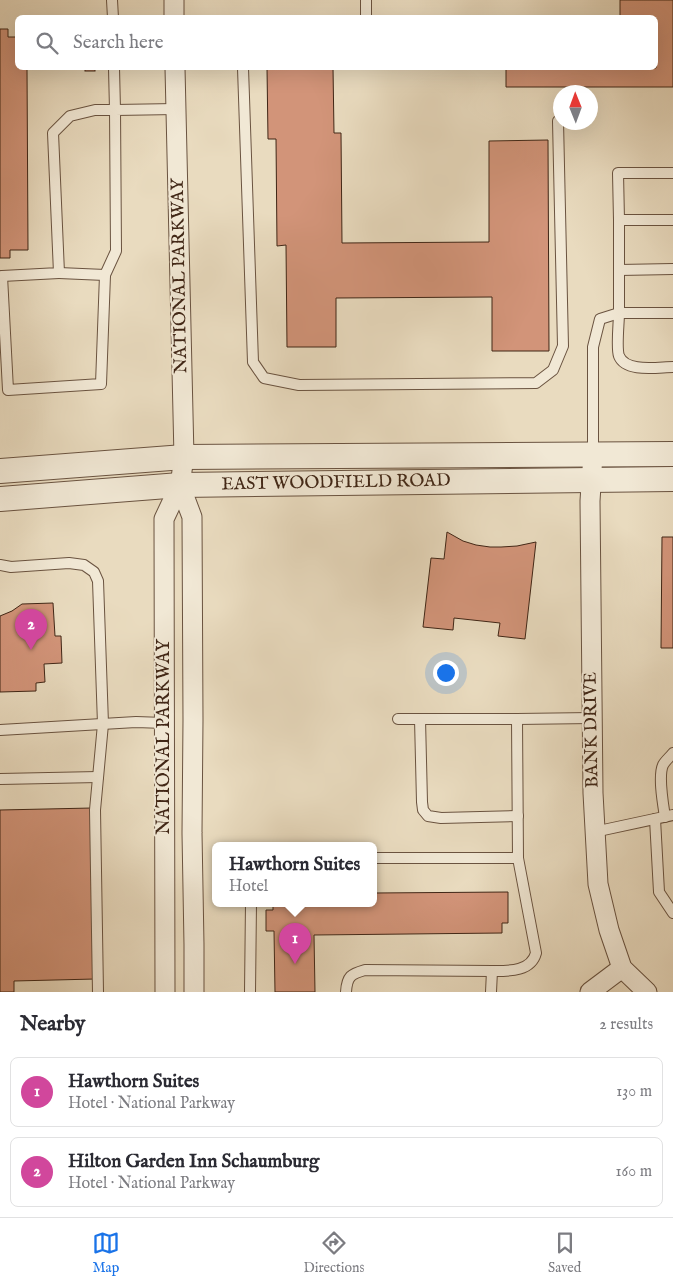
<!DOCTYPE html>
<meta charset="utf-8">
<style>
:root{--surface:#fff;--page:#f7f7f7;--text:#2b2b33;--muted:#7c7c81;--line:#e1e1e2;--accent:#1a73e8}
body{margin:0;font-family:"IM FELL English",serif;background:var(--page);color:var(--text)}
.compass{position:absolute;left:553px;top:85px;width:45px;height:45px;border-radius:50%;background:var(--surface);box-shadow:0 5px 20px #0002;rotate:359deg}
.you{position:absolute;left:445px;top:672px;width:18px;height:18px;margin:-12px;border:4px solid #fff;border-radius:50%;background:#1a73e8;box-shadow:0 0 0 8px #1a73e833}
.badge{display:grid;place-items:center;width:32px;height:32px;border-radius:50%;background:var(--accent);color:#fff;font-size:16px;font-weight:700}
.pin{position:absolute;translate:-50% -41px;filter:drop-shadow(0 1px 2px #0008)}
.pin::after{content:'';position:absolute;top:26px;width:18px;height:15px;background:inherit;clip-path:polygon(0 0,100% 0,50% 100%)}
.popup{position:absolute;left:212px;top:842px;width:165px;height:65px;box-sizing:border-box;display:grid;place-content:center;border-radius:8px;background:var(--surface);filter:drop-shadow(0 1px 4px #0005);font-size:16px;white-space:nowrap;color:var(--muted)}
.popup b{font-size:19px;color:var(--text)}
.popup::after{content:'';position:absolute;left:50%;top:100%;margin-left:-10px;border:10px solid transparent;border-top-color:var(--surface)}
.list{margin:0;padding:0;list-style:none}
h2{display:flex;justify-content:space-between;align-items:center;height:65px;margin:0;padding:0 20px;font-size:21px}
h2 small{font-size:16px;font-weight:400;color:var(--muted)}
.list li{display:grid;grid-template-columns:32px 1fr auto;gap:15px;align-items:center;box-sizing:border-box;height:70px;margin:0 10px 10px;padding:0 10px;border:1px solid var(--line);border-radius:8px}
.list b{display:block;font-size:19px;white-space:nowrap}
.list p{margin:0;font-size:16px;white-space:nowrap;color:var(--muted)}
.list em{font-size:16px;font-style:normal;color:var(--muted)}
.icon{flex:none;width:28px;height:28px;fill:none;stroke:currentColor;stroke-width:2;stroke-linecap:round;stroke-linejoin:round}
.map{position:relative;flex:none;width:673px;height:992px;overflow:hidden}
.search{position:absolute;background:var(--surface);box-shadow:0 5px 20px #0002;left:15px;right:15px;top:15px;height:55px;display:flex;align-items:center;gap:12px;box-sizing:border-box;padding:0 18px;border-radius:8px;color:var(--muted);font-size:19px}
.sheet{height:225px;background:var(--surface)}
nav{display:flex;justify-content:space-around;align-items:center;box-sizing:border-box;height:70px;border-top:1px solid var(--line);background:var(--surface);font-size:14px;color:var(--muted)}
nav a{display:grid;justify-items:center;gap:2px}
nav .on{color:var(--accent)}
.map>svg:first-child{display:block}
</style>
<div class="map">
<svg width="673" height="992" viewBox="0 0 673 992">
<rect width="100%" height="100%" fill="#e9dbbf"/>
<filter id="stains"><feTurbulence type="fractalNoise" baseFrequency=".004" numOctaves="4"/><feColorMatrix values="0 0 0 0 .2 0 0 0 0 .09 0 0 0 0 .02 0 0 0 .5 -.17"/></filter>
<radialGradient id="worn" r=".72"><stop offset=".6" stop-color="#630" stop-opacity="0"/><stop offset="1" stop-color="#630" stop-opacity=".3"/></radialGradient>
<g fill="#d29479" stroke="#402616">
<path d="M620,0H673V87H506V68H656V18H620Z"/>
<path d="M0,29H8V37H18V68H27L28,250H10V258H0Z"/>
<rect x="85" y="68" width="10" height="3"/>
<path d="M267,68H333L334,133H341L342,243L489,242V141L548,140L549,351H492V297L336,298V347H287L286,245L277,246L276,139H268Z"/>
<path d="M447,532L463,541L476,545L490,547H501L517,546L536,542L525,639L498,636L500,623L454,618L453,630L423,627L431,558L444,559Z"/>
<path d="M662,537H673V648H661Z"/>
<path d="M53,603L55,636H61L62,663L44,664L45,682L36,683V691L0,692V616L12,611L22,604Z"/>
<path d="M92,808L95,979L14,981V992H0V810Z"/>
<path d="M508,892V923H502V933L314,935L315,992H275L274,931H266V910H273V903H374V893Z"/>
</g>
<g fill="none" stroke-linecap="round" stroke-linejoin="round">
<g stroke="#6a5340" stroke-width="12">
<g id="service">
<path d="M112,0L113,18"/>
<path d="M366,0V18"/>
<path d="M243,68L253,362L264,378L299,385L536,383L553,370L563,346L558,121"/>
<path d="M619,220L618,173H673"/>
<path d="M619,270L673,269"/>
<path d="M59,273L105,275"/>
<path d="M2,276L59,273L53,133L70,116L95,110H115L114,68"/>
<path d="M0,277L2,276L8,390L101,384L105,275L116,251L115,110L176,109"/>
<path d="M673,313H619C619,323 616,348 619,356C626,373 658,367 673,367"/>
<path d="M593,454V347L600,319L619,313V220H673"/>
<path d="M0,565L11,567L69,563L84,565L94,572L98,581L103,724L95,810L98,992"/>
<path d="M398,719H517L518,858"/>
<path d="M420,719L422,802L423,810L428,816L441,818L518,816"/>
<path d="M517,719L592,718"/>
<path d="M0,730L136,722L164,723"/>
<path d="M0,779L98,777"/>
<path d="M665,817C663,804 658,776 663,765C665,761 670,757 673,753"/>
<path d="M655,819L659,892L673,913"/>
<path d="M594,832L673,815"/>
<path d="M374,858H518L536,953C531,972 508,971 492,971L491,992"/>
<path d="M250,992L251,903"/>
<path d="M346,992C347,976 351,974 365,970L492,971"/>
</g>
</g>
<g stroke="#6a5340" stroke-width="21">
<g id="minor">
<path d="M174,0V18"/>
<path d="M593,454L590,501L593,793L598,884L609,930L622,968L647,992"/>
<path d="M180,485L192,517L193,720L192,833L194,945V992"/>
<path d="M165,992L164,519L180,485L184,457L175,68"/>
<path d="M590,992L622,968"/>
</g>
</g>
<g stroke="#6a5340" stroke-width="26">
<g id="tertiary">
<path d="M0,471L184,457L673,454"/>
<path d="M0,499L180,485L673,479"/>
</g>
</g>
<use href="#service" stroke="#f1e8d5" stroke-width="10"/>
<use href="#minor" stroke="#f1e8d5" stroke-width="19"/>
<use href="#tertiary" stroke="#f1e8d5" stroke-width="24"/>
</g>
<g text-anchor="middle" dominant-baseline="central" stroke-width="4" stroke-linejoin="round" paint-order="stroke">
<g font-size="18" fill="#402616" stroke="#f1e8d5">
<text transform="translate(180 276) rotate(-91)">NATIONAL PARKWAY</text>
<text transform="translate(336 483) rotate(-1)">EAST WOODFIELD ROAD</text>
<text transform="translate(592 730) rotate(-91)">BANK DRIVE</text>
<text transform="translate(164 737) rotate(-90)">NATIONAL PARKWAY</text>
</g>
</g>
<rect width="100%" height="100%" filter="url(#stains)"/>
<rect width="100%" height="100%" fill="url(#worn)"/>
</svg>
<svg class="compass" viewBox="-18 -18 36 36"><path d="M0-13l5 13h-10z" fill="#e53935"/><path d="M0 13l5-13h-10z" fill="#7c7c81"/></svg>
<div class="you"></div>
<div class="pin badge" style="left:295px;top:964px;background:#d1479c">1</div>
<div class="popup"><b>Hawthorn Suites</b>Hotel</div>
<div class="pin badge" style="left:31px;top:650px;background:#d1479c">2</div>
<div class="search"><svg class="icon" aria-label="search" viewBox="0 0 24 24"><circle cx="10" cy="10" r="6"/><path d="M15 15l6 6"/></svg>Search here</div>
</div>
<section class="sheet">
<h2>Nearby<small>2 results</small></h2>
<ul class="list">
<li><span class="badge" style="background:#d1479c">1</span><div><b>Hawthorn Suites</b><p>Hotel · National Parkway</p></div><em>130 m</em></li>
<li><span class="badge" style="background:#d1479c">2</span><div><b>Hilton Garden Inn Schaumburg</b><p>Hotel · National Parkway</p></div><em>160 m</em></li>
</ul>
</section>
<nav>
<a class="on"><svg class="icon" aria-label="map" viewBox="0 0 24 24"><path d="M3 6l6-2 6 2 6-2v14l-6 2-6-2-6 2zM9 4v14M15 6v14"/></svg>Map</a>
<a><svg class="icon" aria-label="directions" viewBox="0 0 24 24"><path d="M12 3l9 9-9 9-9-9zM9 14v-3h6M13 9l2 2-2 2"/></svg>Directions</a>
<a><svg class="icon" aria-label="saved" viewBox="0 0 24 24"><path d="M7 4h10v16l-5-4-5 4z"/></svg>Saved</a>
</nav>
